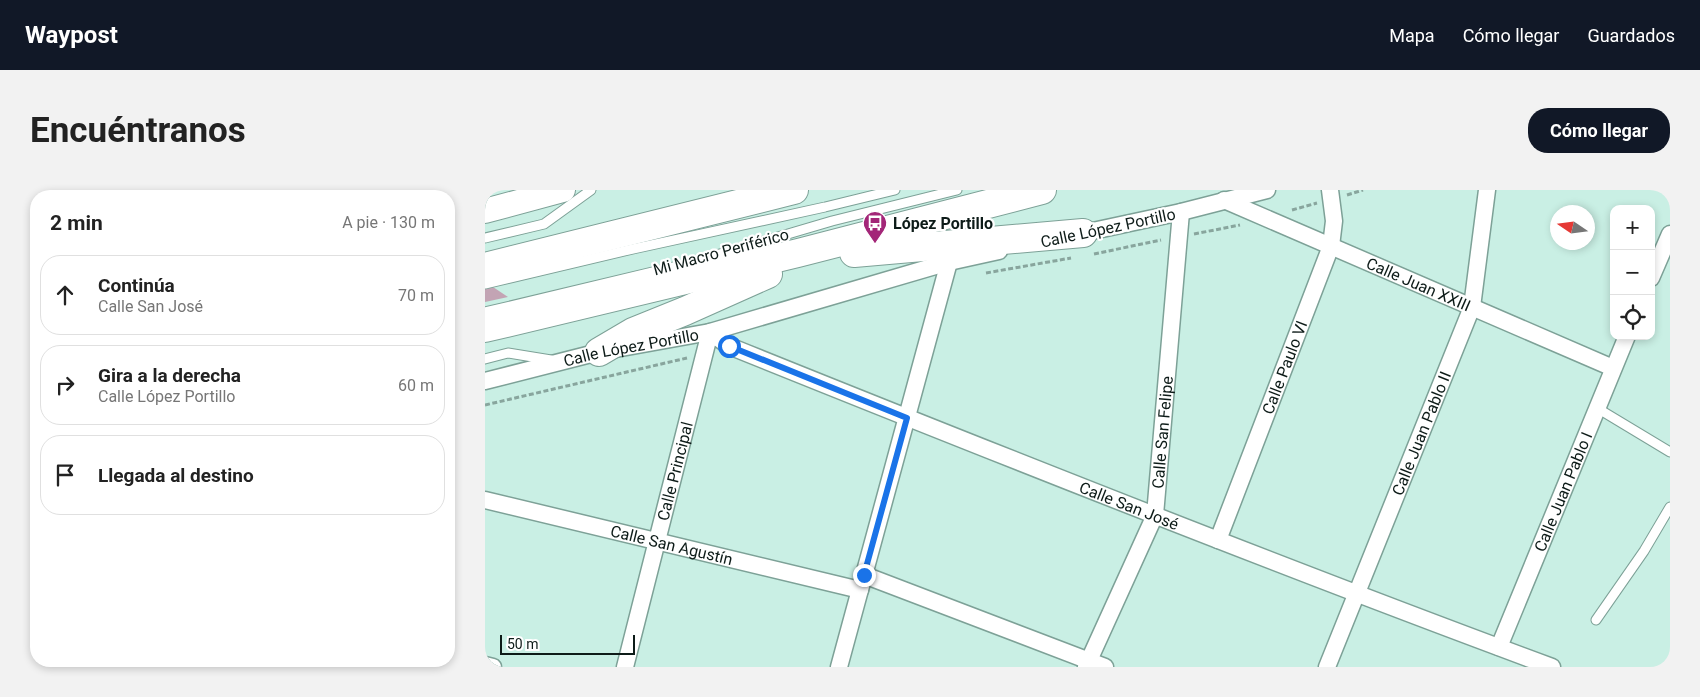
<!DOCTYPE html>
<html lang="es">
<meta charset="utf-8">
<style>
:root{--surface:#fff;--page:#f2f2f2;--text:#222;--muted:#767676;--line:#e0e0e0;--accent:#111827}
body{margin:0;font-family:Roboto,sans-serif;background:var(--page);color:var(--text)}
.controls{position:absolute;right:15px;top:15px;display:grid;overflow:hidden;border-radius:10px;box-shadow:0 2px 8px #0003}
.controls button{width:45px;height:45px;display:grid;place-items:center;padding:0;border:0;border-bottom:1px solid var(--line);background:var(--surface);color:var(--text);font:25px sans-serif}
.compass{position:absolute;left:1065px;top:15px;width:45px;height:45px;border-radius:50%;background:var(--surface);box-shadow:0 2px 8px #0003;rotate:283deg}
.scale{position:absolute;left:15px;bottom:12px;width:135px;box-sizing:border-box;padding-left:5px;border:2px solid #0d1b18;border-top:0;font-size:14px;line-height:18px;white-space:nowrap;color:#0d1b18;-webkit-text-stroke:4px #fff;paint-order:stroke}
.stop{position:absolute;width:15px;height:15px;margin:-11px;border:4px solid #1a73e8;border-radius:50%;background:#fff}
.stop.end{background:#1a73e8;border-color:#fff;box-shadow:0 1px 5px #0008}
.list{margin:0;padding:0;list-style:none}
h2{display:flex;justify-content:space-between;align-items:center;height:65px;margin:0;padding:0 20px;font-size:21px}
h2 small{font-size:16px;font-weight:400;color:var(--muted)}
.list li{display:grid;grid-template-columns:32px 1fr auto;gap:15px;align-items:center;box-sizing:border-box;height:80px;margin:0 10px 10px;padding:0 10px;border:1px solid var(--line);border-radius:20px}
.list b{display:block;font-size:19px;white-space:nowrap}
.list p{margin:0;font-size:16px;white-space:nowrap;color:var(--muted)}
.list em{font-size:16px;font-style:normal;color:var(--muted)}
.icon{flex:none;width:28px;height:28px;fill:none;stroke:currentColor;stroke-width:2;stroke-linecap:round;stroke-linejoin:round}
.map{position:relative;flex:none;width:1185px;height:477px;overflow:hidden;border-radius:20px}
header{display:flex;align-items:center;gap:30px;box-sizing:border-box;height:70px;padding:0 25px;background:var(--accent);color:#fff}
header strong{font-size:24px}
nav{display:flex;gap:28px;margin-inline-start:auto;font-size:18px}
.intro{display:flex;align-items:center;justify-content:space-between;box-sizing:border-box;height:120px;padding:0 30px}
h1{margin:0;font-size:35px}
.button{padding:12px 22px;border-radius:20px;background:var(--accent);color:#fff;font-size:18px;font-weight:700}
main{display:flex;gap:30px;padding:0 30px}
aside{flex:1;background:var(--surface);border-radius:20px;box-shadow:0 2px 8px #0003}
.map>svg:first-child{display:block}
</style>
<header>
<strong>Waypost</strong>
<nav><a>Mapa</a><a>Cómo llegar</a><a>Guardados</a></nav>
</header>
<div class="intro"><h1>Encuéntranos</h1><a class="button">Cómo llegar</a></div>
<main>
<aside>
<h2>2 min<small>A pie · 130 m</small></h2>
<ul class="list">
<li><svg class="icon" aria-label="ahead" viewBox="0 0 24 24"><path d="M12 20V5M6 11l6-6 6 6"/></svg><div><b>Continúa</b><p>Calle San José</p></div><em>70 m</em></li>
<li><svg class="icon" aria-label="right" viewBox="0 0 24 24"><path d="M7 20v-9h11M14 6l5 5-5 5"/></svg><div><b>Gira a la derecha</b><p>Calle López Portillo</p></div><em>60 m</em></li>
<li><svg class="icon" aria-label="arrive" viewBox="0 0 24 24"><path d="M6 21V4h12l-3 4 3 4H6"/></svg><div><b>Llegada al destino</b></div></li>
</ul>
</aside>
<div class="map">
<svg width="1185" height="477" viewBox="0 0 1185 477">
<rect width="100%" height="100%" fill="#c9efe4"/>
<path fill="#c3a4b4" d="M8,97L23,107L0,112V99Z"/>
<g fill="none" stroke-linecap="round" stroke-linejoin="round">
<g stroke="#7da197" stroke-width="11">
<g id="lane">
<path d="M0,48L59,34L106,0"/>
<path d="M0,94L148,59L340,17L410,0"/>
<path d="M0,122L201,74L347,31L472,0"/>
<path d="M0,169L23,163L66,170"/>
<path d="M1112,218L1185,262"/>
<path d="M1111,430L1159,361L1185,317"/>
</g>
</g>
<g stroke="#7da197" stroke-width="19">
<g id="street">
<path id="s1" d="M739,10L1128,178"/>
<path d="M589,45L696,22L782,0"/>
<path d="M1166,88L1185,44"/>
<path id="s2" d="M0,191L114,162L225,142L464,72L514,61"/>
<path id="s3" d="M0,310L375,400"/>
<path id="s4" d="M733,350L846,56L849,31L845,0"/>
<path d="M379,385L620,477"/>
<path id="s5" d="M1014,457L1142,146"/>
<path d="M0,475L8,477"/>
<path id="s6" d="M140,477L225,142L244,156C517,266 791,375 1067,477"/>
<path d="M354,477L464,72"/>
<path id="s7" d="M601,477L670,325L696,22"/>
<path id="s8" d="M842,477L987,117L1002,0"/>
</g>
</g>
<g stroke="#7da197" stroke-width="26">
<path id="secondary" d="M0,21L78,0"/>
</g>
<g stroke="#7da197" stroke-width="30">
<g id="highway">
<path d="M369,63L598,43"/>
<path d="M0,77L309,0"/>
<path d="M0,138L313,63L557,0"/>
<path d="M114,162L148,142L200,121L283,84"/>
</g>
</g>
<g stroke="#88a59d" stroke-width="3" stroke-dasharray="5 2.5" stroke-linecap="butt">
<path d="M862,5L878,0"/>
<path d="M807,20L832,13"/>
<path d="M709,44L755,35"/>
<path d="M609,64L676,50"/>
<path d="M501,83L586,68"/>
<path d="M0,215L202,168"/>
</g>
<use href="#lane" stroke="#fff" stroke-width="9"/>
<use href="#street" stroke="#fff" stroke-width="16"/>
<use href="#secondary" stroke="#fff" stroke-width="24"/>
<use href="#highway" stroke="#fff" stroke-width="28"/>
</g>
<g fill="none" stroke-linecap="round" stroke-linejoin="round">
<path stroke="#1a73e8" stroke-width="6" d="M244,156L422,228L379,385"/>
</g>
<defs>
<g id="bus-pin" transform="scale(1.25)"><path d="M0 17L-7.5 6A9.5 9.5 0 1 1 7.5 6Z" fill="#a32678" stroke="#fff"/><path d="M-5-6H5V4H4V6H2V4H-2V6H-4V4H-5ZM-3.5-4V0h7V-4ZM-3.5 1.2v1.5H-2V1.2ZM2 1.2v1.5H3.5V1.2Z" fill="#fff"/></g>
</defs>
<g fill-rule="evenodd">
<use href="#bus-pin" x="390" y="33"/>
</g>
<g text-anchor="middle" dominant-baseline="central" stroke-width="4.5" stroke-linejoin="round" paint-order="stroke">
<g font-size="16" font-weight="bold" fill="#0d1b18" stroke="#fff" text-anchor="start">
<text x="408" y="33">López Portillo</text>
</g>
<g font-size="16" fill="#0d1b18" stroke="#fff">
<text transform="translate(623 38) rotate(-12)">Calle López Portillo</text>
<text transform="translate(236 62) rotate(-15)">Mi Macro Periférico</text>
<text stroke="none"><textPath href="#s1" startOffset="212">Calle Juan XXIII</textPath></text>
<text stroke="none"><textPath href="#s2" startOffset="150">Calle López Portillo</textPath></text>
<text stroke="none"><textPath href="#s4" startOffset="185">Calle Paulo VI</textPath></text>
<text stroke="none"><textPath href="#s7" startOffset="250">Calle San Felipe</textPath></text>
<text stroke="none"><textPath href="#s8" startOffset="252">Calle Juan Pablo II</textPath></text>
<text stroke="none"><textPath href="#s6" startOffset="202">Calle Principal</textPath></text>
<text stroke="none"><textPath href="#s5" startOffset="168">Calle Juan Pablo I</textPath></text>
<text stroke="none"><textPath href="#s6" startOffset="800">Calle San José</textPath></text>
<text stroke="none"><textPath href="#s3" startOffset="192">Calle San Agustín</textPath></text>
</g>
</g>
</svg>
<div class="controls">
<button>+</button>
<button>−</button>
<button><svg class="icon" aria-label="locate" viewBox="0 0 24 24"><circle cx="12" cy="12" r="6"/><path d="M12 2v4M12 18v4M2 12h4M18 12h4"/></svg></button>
</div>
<svg class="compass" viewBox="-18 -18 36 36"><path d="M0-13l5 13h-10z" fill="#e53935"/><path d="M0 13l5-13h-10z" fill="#767676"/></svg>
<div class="scale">50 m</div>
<div class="stop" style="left:244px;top:156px"></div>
<div class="stop end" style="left:379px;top:385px"></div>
</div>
</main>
